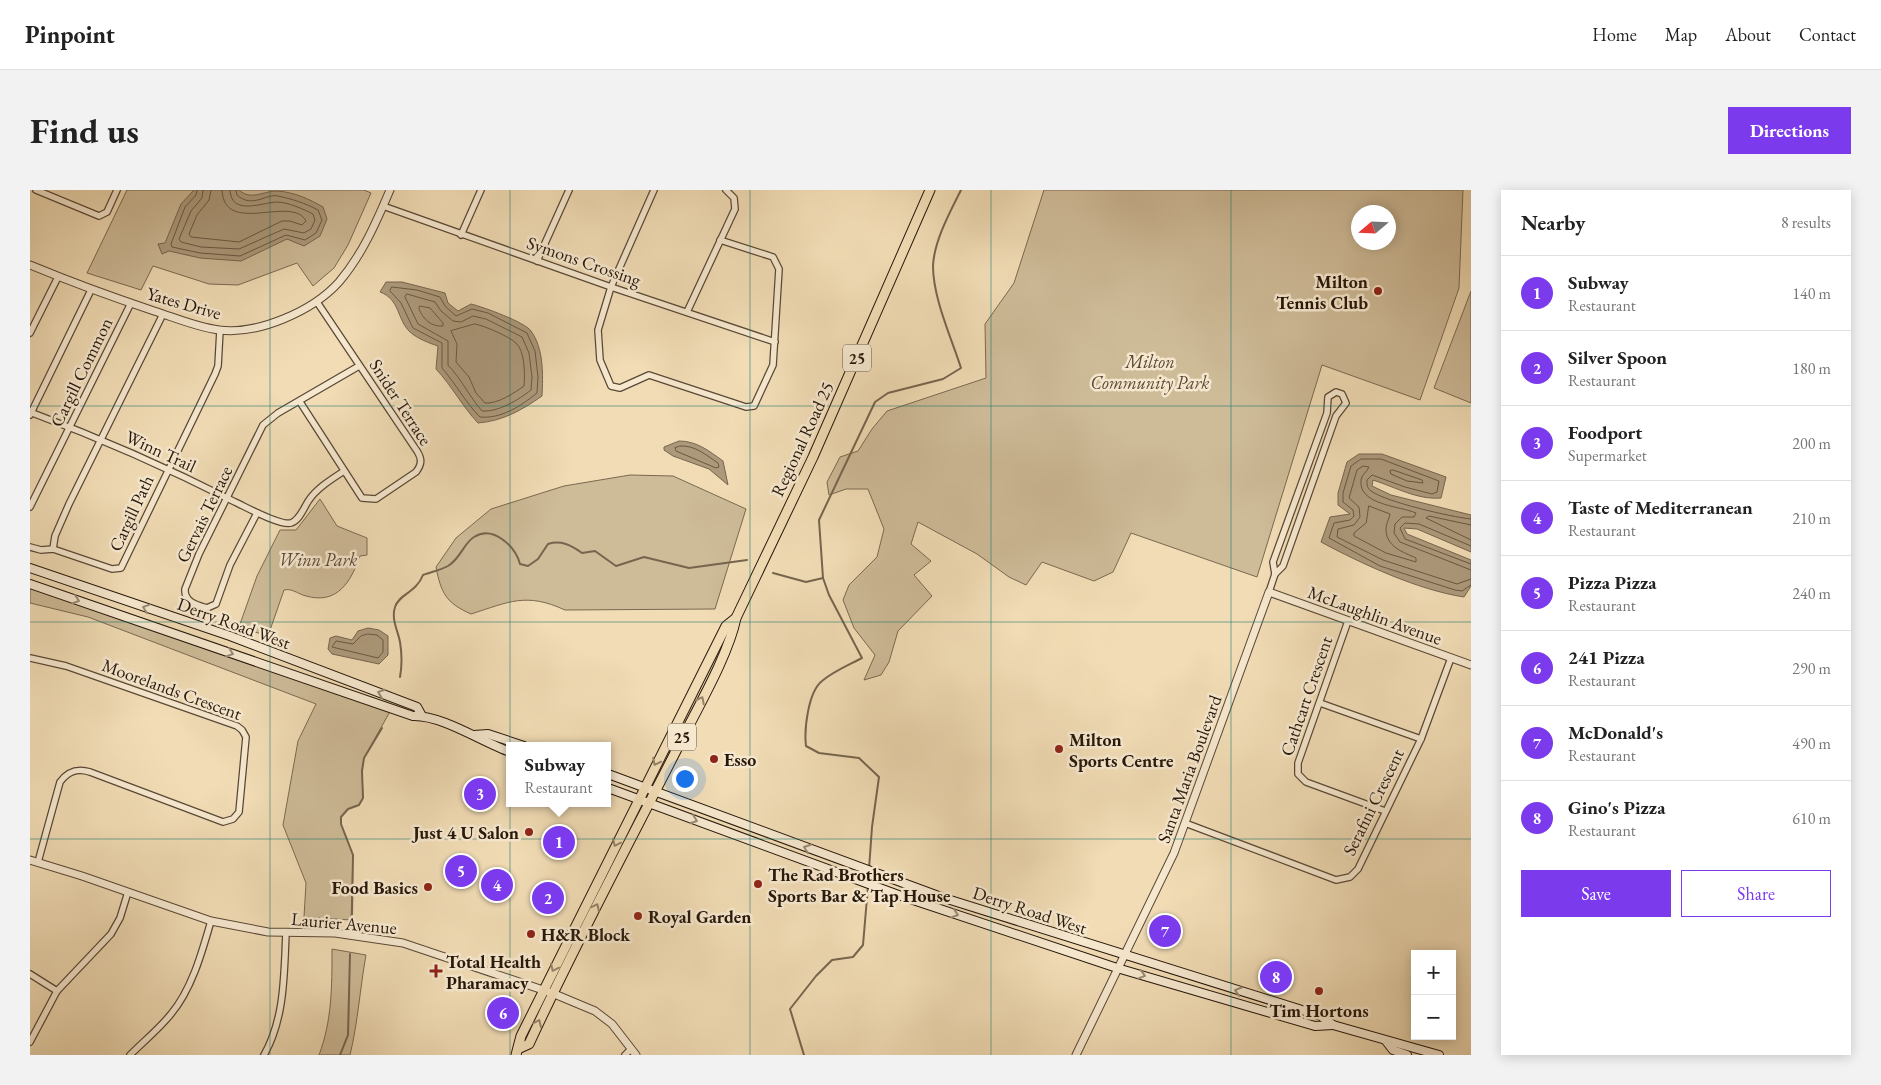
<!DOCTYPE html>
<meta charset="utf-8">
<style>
:root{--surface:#fff;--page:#f2f2f2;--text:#222;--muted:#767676;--line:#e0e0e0;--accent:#7c3aed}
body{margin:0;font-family:"EB Garamond",serif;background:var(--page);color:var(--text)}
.controls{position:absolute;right:15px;bottom:15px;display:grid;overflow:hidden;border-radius:0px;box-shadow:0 2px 12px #0003}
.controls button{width:45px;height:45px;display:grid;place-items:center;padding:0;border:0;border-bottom:1px solid var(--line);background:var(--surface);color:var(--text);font:25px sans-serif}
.compass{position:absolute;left:1321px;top:15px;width:45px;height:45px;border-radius:50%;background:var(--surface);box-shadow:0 2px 12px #0003;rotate:251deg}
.you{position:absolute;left:654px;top:588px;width:18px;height:18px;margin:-12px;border:4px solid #fff;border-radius:50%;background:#1a73e8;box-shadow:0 0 0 8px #1a73e833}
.badge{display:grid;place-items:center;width:32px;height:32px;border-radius:50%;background:var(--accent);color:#fff;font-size:16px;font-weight:700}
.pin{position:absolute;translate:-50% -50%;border:2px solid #fff;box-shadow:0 1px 5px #0006}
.popup{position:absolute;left:476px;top:552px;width:105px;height:65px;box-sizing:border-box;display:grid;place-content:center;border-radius:0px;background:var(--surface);filter:drop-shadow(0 1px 4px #0005);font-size:16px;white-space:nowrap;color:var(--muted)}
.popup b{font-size:19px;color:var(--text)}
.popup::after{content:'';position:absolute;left:50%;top:100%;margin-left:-10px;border:10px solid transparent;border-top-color:var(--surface)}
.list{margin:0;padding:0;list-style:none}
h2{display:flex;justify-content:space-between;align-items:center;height:65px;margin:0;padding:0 20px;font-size:21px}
h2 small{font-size:16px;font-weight:400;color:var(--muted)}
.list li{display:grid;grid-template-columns:32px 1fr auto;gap:15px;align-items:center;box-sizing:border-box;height:75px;padding:0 20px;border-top:1px solid var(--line)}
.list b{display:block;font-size:19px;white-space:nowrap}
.list p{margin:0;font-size:16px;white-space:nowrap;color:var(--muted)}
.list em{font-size:16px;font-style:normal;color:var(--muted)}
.actions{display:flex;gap:10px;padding:15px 20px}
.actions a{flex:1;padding:11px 0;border:1px solid var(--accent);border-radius:0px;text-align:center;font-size:18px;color:var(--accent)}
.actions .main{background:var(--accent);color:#fff}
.map{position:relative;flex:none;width:1441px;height:865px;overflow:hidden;border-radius:0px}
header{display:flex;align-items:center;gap:30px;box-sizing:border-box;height:70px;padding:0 25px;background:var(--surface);border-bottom:1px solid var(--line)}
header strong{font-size:24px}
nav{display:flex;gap:28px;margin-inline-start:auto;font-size:18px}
.intro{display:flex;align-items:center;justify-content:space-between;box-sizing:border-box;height:120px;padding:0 30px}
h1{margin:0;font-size:35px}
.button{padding:12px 22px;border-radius:0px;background:var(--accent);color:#fff;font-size:18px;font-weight:700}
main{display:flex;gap:30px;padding:0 30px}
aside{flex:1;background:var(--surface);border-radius:0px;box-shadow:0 2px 12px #0003}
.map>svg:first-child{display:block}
</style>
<header>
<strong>Pinpoint</strong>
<nav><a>Home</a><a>Map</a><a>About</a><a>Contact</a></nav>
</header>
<div class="intro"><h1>Find us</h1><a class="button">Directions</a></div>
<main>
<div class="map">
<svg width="1441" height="865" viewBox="0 0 1441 865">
<rect width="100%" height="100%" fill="#f1dcb5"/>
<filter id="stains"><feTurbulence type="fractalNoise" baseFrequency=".004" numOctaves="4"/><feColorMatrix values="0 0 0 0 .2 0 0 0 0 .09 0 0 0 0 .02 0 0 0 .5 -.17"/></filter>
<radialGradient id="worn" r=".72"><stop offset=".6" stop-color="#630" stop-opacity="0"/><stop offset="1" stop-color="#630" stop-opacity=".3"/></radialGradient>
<g fill="#cebb98" stroke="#7a6951" fill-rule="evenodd">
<path d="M97,0H334L341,3L318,55L304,78L283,96L267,73L208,95L179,94L123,76L111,100L57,83Z"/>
<path d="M1014,0H1433L1429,98L1390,210L1292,175L1227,387L1101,343L1083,382L1064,391L1012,372L996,395L979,387L947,364L888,332L881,354L901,371L884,385L902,406L868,441L859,472L851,485L834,490L845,465L824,438L813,410L819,395L847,367L854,339L838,299H816L799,305L797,292L810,267L828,261L842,239L857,221L956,188L955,134L984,93ZM1358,22V52H1328V22Z"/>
<path d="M1441,101V213L1404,198Z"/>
<path d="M600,285L643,286L716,319L685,419L535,420C496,402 479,412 441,424C416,413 411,403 406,377L426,348L461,319L534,296Z"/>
<path d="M290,309L307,336L337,348V365L330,366C321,391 308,415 276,406C268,404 262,398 254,400L238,446L209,437L227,386L250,340H266Z"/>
<path d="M0,397L48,406L362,518L334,568L332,581L333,608L329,615L318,619L311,627V634L323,665L321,730L274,727L276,693L253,635L268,551L286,514L58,427L0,413Z"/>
<path d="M302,759L336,765C330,798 328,832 320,865H289C302,831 302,796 302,759Z"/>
</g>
<g fill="#ac997b" stroke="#76654e">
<path d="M164,0H209C221,11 233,1 247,1C264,2 279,9 293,17L297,29L290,46L274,56L257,49L211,71L170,68L139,61L132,64L128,54L135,53L151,14Z"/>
<path d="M356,92H372L415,103L418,113L428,121L441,114C453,117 495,132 501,141C514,159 513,185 512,206C492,220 473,231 448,233C432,216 422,196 406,179L408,156C399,153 388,149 380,142C367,130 370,109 350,102Z"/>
<path d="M649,251C667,251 679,261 693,271L698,295L679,279L643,266L634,260V257Z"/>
<path d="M1329,264H1352L1416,287L1411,308C1387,310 1365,297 1343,290L1342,296L1361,305L1441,325V362L1387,339L1374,338L1377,344L1441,370V396L1434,407C1388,400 1332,374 1291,352L1300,327L1320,324L1308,315V303L1317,272Z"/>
<path d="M338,438L349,440L358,446V465L349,474L302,464L298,459L300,448L306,446L322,450L328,441Z"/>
</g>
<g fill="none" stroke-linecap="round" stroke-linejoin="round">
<g stroke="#695842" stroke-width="1">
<path d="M167,0L166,5L155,17L141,54L142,57L170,63L210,66L256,45L275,50L286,43L292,30L288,20C275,13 262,9 248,6C237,3 222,19 207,5L206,0"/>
<path d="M173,0L172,8L161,21L149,49L151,52L171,57L209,59L254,39L274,43L281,39L285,30L283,24C273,19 258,12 246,12C231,13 201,26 200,0"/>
<path d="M181,0L179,10L167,25L159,44L161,47L209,52L252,31H260L272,35L276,31C262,4 194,47 192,0"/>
<path d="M362,97L387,100L410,107L415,116L426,126L442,119L458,123L497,143L505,161L508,187L507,203C491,216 471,229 450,227C435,212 426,194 412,178V153L383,138L371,113L360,101Z"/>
<path d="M377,104L405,112L411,121L423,131L431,132L443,126L456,129L492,147L499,163L502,187L501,200C488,210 469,222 452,221C439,206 432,190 418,175V151L388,134L375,107Z"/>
<path d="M390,116L400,118L413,133V136C401,137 393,129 389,119Z"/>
<path d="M445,134C455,136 478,146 486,153C495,161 495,185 494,196C484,203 468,214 455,213L446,203L439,187L426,172L427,154L421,141Z"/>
<path d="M650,256C665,255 676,265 688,273L689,277L686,278L646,261L645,258Z"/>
<path d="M1363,280L1392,290L1393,293L1377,291L1361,284L1360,281Z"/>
<path d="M1339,316L1360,324C1359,329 1356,334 1356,339C1356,357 1373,362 1386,368V372L1356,363L1324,346V343L1336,333Z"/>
<path d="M1441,329C1421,327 1356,312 1341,301C1337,298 1337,295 1337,290L1342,285L1375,297L1402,304L1407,302L1409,291L1351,269H1331L1321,276L1313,303V312L1323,320L1324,326L1320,330L1304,333L1299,348L1350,376L1425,400L1432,401L1441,395"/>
<path d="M1441,335L1399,326L1396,328L1441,350"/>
<path d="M1441,356L1389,334L1375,333L1370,338L1375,349L1441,374"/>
<path d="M1441,380L1370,352L1364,343L1365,334L1372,327H1384L1386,323C1370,316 1328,315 1331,290C1332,284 1337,282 1339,277L1333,276L1327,280L1319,308L1329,317L1330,327L1324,335L1308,339L1307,347L1353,370L1427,394L1441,389"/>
<path d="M338,444L347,445L353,450V462L348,468L302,457L306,451L323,454L331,446Z"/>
</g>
<g stroke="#76654e" stroke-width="2">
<path d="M743,383L776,392L793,388"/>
<path d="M370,487C372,476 372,464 370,452C368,441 361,429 365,417C369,404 386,403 393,385C401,382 411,380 418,376C431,368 433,354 444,347C463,335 485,356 490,374L498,376L508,369L518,354C531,350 541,355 552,363L565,361L586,376L614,367L659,378L717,370"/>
<path d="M839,679L842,637L849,587L829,568L789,563L776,556C774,540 778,502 792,491C804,481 819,475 832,468L799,405L793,388L789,330L845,212L858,203L913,189L931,178C921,147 903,108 903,76C904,51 920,22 931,0"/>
<path d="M322,725L323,665L311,634V627L318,619L329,615L333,608L332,581L334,568L352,538"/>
<path d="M310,865L318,845L320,764"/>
<path d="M774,865L760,819L786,786L802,770L823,767L833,755L838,696"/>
</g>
<g stroke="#594835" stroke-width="8">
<g id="minor">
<path d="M6,0L69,26L77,22L87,0"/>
<path d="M624,0L581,97L568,140L570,170L581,196L590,198L619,185L716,217L724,216L743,175L749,79L743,67L690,50"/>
<path d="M353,16L581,97L745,152"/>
<path d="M431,45L451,0"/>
<path d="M507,71L539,0"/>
<path d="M657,122L705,19L704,8L696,0"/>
<path d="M0,143L28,87"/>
<path d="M1306,202L1312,204L1316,213L1306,226L1253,376L1245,384L1243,372L1297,223L1298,207Z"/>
<path d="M270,212L332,308L346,309L386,282C392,274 392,269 387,261L287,112"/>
<path d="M0,222C70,248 138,278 205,312C216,317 250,336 261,333C270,330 274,317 279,310C287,298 302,289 314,281"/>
<path d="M0,225L61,100"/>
<path d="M0,317L101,113"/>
<path d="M227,323L200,375L186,414L177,418C167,415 154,412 155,399L169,364L233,235L248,223L329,176"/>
<path d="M0,357L11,360L23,359L82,379L91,378L185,184L188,176L190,140"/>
<path d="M23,359L25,346L39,314L133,124"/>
<path d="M1239,402L1245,384"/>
<path d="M1318,431L1268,573V584L1276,592L1355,621"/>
<path d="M0,468L36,476L207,536L212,540L216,547L209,622L203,629L193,632L60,582C47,578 38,581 30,592L8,672"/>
<path d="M1290,513L1391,549"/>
<path d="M1155,633L1306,690L1320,687L1328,679L1391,549L1421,468"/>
<path d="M0,784L27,801"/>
<path d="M0,852L27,801L81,744L90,728L98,702"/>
<path d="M100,865C114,851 129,839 141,824C162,799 172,762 181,731"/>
<path d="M234,865C255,828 254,784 256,743"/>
<path d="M595,865L601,859"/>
</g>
</g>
<g stroke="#594835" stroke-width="9">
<g id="tertiary">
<path d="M0,75C41,92 82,107 124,121C146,128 166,137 189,140C228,145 283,121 309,92C332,65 346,33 360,0"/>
<path d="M0,670L52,686L181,731L238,742L305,743L373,753L522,803L565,821L582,834L606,865"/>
<path d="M1046,865L1144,663L1239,402L1441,475"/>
</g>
</g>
<g stroke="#26170a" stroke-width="10">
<g id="secondary">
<path d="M0,378L200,446L387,517L392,526"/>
<path d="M0,394L383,526C412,525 452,552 480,562"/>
<path d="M444,545L458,544L494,556"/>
<path d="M578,584L914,708L1291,826L1303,835L1409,865"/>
<path d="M578,598L874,707L1087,778L1285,836L1303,835"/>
<path d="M1356,851L1363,860L1377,865"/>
</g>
</g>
<g stroke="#26170a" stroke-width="11">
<g id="primary">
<path d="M490,858L499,854C545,754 597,657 647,559C665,522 698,467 706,428L783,267L900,0"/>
<path d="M486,865L491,846L696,436L706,428"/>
</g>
</g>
<use href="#minor" stroke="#f6e8cf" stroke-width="5.5"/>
<use href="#tertiary" stroke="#f6e8cf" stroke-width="7"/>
<use href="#secondary" stroke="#f6e8cf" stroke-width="8"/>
<use href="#primary" stroke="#f1dcb5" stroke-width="9"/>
</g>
<defs><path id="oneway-chevron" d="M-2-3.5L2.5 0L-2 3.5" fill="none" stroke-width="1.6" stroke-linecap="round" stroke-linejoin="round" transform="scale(1.25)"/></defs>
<g stroke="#988a76">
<use href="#oneway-chevron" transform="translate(46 410) rotate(19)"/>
<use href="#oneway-chevron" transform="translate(116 418) rotate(-161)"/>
<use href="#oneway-chevron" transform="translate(200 463) rotate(19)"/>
<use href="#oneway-chevron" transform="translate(351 503) rotate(-159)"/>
<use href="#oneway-chevron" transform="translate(664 630) rotate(20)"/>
<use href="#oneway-chevron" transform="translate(777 658) rotate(-160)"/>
<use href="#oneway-chevron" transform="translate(925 724) rotate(18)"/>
<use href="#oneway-chevron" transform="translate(1112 785) rotate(16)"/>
<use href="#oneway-chevron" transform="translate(1208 801) rotate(-163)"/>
</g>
<g stroke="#968368">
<use href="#oneway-chevron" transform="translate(671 510) rotate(-63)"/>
<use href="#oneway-chevron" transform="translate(626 572) rotate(117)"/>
<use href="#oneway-chevron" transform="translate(586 653) rotate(116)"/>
<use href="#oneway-chevron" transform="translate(566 717) rotate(-64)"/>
<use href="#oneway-chevron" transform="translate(524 778) rotate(116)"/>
<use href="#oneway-chevron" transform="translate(508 833) rotate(-65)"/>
</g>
<path fill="none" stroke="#0f766e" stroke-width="1" stroke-opacity="0.55" d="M240,0V865M480,0V865M720,0V865M961,0V865M1201,0V865M0,216H1441M0,432H1441M0,649H1441"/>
<g fill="#8f2418" stroke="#f6e8cf" stroke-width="2">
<circle cx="1348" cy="101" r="5"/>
<circle cx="1029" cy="559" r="5"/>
<circle cx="684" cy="569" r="5"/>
<circle cx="499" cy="642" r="5"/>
<circle cx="728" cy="694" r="5"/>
<circle cx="398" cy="697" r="5"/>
<circle cx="608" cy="726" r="5"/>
<circle cx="501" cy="744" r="5"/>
<path d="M403.5 773.5h5v5h5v5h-5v5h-5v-5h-5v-5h5z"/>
<circle cx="1289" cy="801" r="5"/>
</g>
<g text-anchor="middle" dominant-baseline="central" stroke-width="5" stroke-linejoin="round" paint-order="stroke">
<g fill="#f6e8cf" stroke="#645645" stroke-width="1">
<rect x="813" y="154.5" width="28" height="27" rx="4"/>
<rect x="638" y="533.5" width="28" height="27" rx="4"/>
</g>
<g font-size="16" font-weight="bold" fill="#26170a">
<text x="827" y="168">25</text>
<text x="652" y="547">25</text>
</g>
<g font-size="18" fill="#26170a" stroke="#f6e8cf">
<text transform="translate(554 71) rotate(19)">Symons Crossing</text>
<text transform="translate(154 113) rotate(16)">Yates Drive</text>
<text transform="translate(51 182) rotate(-64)">Cargill Common</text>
<text transform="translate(371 212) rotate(57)">Snider Terrace</text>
<text transform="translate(772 249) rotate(-65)">Regional Road 25</text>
<text transform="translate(131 261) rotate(25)">Winn Trail</text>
<text transform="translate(101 323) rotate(-65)">Cargill Path</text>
<text transform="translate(174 324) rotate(-64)">Gervais Terrace</text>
<text transform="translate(1345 425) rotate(20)">McLaughlin Avenue</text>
<text transform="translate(204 433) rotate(20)">Derry Road West</text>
<text transform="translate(142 499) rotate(20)">Moorelands Crescent</text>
<text transform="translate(1276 506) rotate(-71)">Cathcart Crescent</text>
<text transform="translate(1159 579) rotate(-70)">Santa Maria Boulevard</text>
<text transform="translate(1343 612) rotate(-64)">Serafini Crescent</text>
<text transform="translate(1000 720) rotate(18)">Derry Road West</text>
<text transform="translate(314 733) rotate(5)">Laurier Avenue</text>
</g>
<g font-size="18" font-weight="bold" fill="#26170a" stroke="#f6e8cf" text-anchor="start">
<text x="1338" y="91" text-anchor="end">Milton<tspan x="1338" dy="21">Tennis Club</tspan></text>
<text x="1039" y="549">Milton<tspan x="1039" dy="21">Sports Centre</tspan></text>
<text x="694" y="569">Esso</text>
<text x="489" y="642" text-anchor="end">Just 4 U Salon</text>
<text x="738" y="684">The Rad Brothers<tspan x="738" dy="21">Sports Bar &amp; Tap House</tspan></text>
<text x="388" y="697" text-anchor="end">Food Basics</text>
<text x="618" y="726">Royal Garden</text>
<text x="511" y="744">H&amp;R Block</text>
<text x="416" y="771">Total Health<tspan x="416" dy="21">Pharamacy</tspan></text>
<text x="1289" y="820" text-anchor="middle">Tim Hortons</text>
</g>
<g font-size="18" font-style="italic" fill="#584835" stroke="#f6e8cf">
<text x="1120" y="171">Milton<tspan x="1120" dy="21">Community Park</tspan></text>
<text x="288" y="369">Winn Park</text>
</g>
</g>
<rect width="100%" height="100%" filter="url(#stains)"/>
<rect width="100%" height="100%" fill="url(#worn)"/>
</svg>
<div class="controls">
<button>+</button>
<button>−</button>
</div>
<svg class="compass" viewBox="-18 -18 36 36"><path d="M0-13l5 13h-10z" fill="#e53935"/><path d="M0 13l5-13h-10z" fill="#767676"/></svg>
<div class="you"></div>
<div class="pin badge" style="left:529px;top:652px">1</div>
<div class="popup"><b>Subway</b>Restaurant</div>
<div class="pin badge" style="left:518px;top:708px">2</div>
<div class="pin badge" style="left:450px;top:604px">3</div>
<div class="pin badge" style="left:467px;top:695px">4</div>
<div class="pin badge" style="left:431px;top:681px">5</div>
<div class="pin badge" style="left:473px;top:823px">6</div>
<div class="pin badge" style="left:1135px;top:741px">7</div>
<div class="pin badge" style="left:1246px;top:787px">8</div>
</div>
<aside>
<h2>Nearby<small>8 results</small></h2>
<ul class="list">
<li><span class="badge">1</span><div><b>Subway</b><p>Restaurant</p></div><em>140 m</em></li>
<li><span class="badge">2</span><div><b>Silver Spoon</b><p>Restaurant</p></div><em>180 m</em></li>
<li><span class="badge">3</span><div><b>Foodport</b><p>Supermarket</p></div><em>200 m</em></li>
<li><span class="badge">4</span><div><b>Taste of Mediterranean</b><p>Restaurant</p></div><em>210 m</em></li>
<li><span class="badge">5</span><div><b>Pizza Pizza</b><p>Restaurant</p></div><em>240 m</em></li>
<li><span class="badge">6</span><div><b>241 Pizza</b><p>Restaurant</p></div><em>290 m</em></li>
<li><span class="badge">7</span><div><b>McDonald's</b><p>Restaurant</p></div><em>490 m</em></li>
<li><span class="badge">8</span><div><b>Gino's Pizza</b><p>Restaurant</p></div><em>610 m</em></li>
</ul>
<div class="actions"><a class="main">Save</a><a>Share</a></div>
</aside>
</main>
